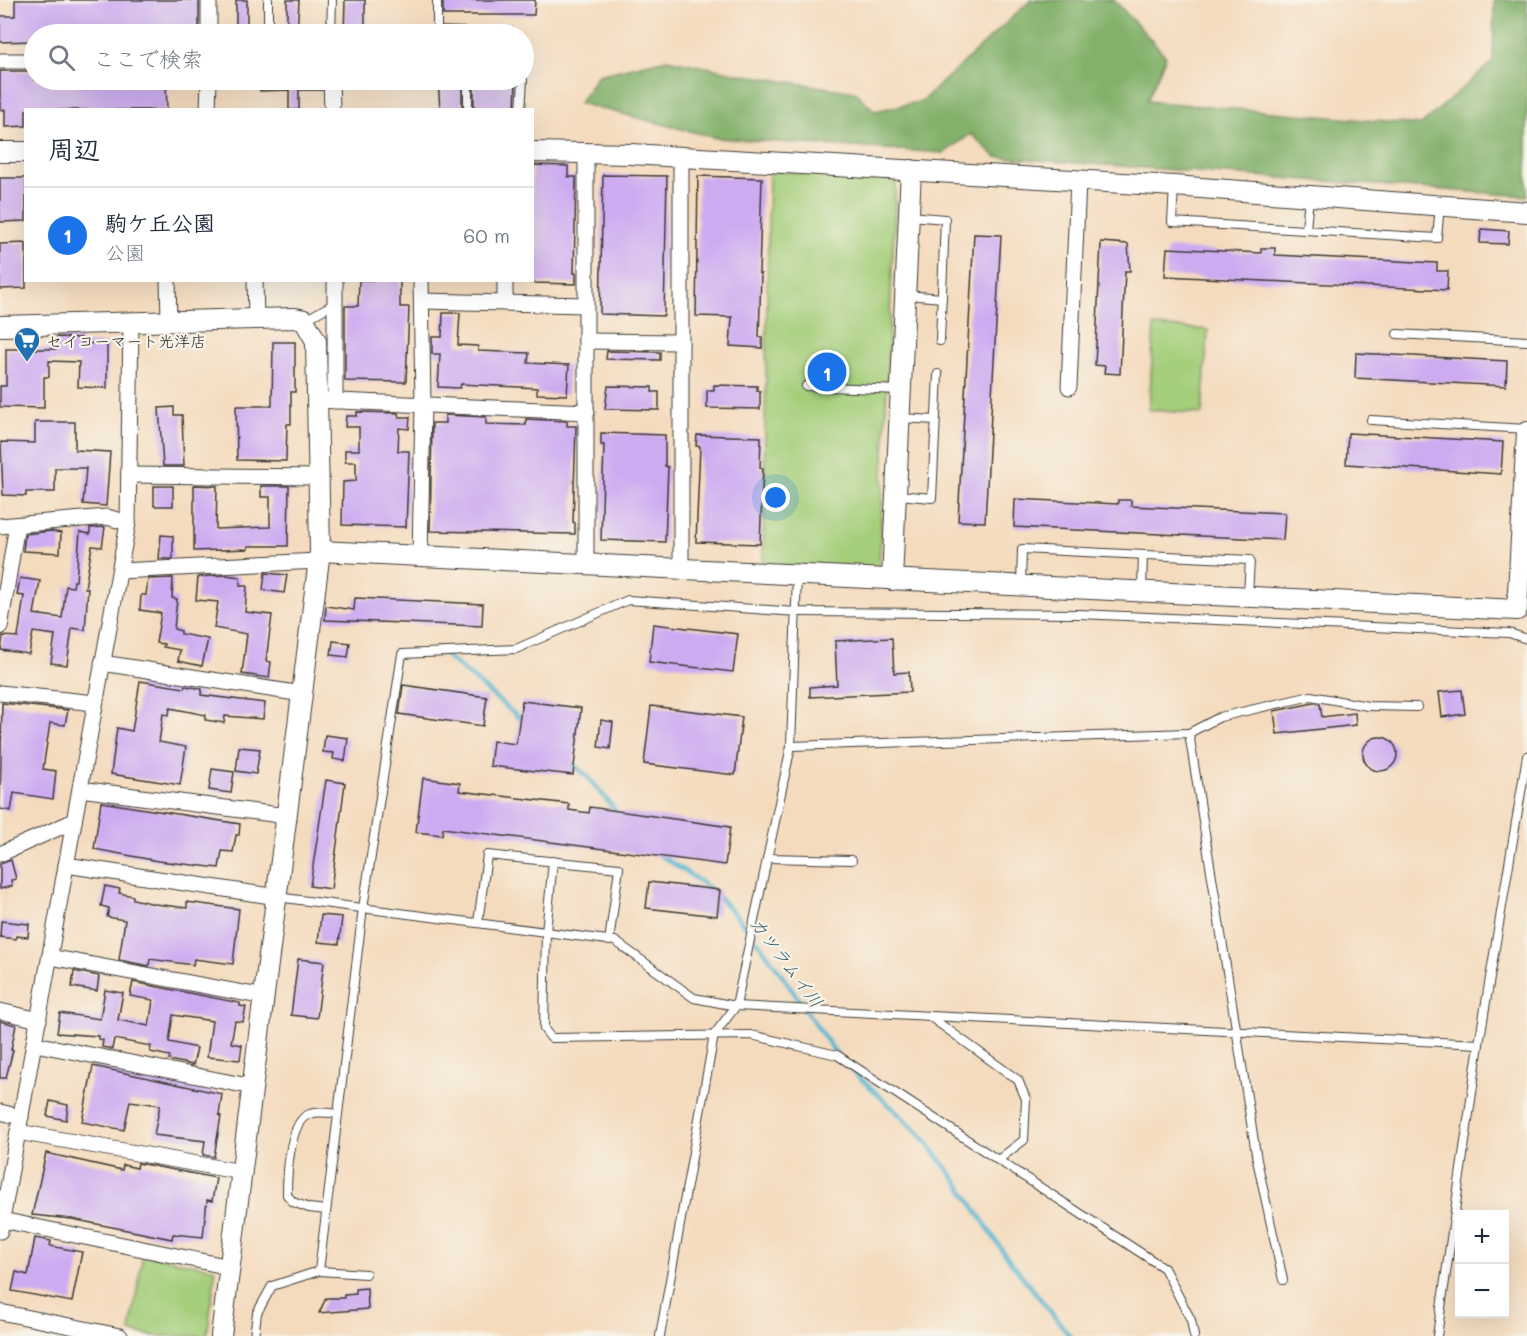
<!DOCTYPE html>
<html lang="ja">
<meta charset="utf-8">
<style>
:root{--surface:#fff;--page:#f6f6f7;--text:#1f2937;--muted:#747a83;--line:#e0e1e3;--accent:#1a73e8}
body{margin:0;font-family:Mali,"Klee One",sans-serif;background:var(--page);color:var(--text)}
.controls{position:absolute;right:18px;bottom:18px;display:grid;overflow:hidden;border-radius:0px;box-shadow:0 6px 24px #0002}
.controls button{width:54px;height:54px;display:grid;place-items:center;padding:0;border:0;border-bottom:2px solid var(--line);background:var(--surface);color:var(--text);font:30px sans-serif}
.you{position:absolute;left:776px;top:498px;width:21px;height:21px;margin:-15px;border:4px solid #fff;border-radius:50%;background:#1a73e8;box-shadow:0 0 0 9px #1a73e833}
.badge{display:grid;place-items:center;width:39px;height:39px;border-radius:50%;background:var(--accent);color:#fff;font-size:20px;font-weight:700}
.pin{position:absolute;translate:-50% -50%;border:3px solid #fff;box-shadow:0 2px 6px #0006}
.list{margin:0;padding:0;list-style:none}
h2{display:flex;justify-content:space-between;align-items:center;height:78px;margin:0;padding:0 24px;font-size:26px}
h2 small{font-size:20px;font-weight:400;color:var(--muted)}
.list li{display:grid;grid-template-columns:39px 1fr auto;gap:18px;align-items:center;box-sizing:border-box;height:96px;padding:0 24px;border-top:2px solid var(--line)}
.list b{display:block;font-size:22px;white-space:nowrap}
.list p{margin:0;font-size:20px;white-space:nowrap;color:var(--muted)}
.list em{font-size:20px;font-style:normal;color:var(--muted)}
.icon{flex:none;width:33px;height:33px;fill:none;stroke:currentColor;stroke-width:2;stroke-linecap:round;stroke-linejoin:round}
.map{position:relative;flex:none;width:1527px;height:1336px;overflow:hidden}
.search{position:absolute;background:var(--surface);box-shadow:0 6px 24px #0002;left:24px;top:24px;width:510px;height:66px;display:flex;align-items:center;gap:15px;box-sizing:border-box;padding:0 21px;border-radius:33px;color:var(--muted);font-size:22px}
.panel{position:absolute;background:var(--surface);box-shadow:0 6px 24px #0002;left:24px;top:108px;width:510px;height:174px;border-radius:0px}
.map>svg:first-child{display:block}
</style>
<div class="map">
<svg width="1527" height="1336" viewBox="0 0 1527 1336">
<rect width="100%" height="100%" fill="#f7f3e8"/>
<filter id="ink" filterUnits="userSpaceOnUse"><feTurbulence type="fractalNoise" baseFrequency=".0167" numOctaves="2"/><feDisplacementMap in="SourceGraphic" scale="12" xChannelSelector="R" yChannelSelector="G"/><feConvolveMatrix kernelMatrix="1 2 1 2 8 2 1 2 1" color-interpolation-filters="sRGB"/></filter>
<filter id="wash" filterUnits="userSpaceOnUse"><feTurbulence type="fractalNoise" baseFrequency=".008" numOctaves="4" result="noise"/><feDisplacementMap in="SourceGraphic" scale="24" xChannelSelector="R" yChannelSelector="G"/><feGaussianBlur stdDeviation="1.35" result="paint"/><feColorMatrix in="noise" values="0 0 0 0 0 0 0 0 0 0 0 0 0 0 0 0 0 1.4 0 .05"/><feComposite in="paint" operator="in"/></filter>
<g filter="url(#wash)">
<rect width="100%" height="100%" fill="#f4dbbe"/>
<g fill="#a4ce7a" stroke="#60754b" stroke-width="1.5">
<path d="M769,171L896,180L879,569L763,565Z"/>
<path d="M1154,326L1208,330L1202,414L1149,410Z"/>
<path d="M143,1254L216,1269L207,1336H156L130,1332Z"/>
</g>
<path fill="#83b16a" stroke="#506643" stroke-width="1.5" d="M1031,0H1114L1166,56L1147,101L1421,125L1493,61L1494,0H1527V196L996,157L971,134L944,153L717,138L579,103L598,75L667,59L739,74L855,92L875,111L922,101Z"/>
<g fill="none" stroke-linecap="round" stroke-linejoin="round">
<g stroke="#51b4d0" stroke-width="4.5">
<path d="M437,648L524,722"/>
<path d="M572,763L589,778L618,814"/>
<path d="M658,854C676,866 698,878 714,893C763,938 796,1000 836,1053"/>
<path d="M841,1060L921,1135L959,1184L1006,1256L1070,1336"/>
</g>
</g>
<g id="blocks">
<g fill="#ccabf1">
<path d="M15,0H199V34H34V41L0,42V16H15Z"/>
<rect x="236" y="0" width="11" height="34"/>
<path d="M287,0H299L297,34H287Z"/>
<path d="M345,0H365V34H344Z"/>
<path d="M443,0H535L534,15H443Z"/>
<path d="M0,71H34V80H166L167,110H26V126L5,127V110H0Z"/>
<path d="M260,80H321L322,90H299V110H289V90L260,91Z"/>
<path d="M438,80H462V110H440Z"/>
<path d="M474,80H516L515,110H474Z"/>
<path d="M532,165L568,166V177H576L574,273H576V284L532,283Z"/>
<path d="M603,175L667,176L664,316L600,314Z"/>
<path d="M698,176L762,178L759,274H761L759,337H762V348L730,346L732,317L696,316Z"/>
<path d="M0,178H26V221L0,222Z"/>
<path d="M1481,229L1509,231L1508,244L1480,243Z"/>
<path d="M974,234L1001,235L985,522L958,521Z"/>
<path d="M1101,242L1128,244L1130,271H1125L1120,374L1104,373L1105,366L1095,365Z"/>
<path d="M26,243V288L0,289V244Z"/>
<path d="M1167,248L1261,253V248H1275V255L1437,263V271H1448L1447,290L1165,276Z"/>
<path d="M359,280H400V307H409L406,382L345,381V306H358Z"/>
<path d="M443,313H460L458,345L478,346V351L529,353L528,363L569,365L567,395L537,394V388L461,384L460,388L438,387L440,354H432V337H442Z"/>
<path d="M57,337L81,338V343L107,344V388L78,387L79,362L49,361V377H44V408L0,407V386H6V349H57Z"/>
<path d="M273,342H295V392H291V424H287L286,461L237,460L236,406H272Z"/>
<path d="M607,351L660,352V360L606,359Z"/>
<path d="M1356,353L1507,361L1506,386L1355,378Z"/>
<path d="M714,385L757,386V391H760V409L707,408V390H714Z"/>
<path d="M608,386L652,387V392H659V410L605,409Z"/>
<path d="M174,407V415H182L184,466H163L159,408Z"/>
<path d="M357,412L398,413L399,417H410L409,429L399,428L398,451H409L406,527L342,525L343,482L356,481V462H345V450H359V427H345L346,416H357Z"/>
<path d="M445,415L486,417V424L526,425V419L567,421V426H576L573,522L575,523V534L430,531L432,423H445Z"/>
<path d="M35,422H75V450L110,452L106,506L83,504L86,468H55V492H26V496L3,495L1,442L35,443Z"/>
<path d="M601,433L665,435V466L668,467L665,542L601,540L604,445H601Z"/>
<path d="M1348,433L1503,442L1501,474L1346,464Z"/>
<path d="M697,435L761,437L760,468H763L760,544L696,542L700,446H696Z"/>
<path d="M194,485L217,486L216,529L270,527V497H261V486H289L288,546H248V549L194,551Z"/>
<rect x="154" y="486" width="19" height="20"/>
<path d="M1015,499L1118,504V500H1131V506L1285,513L1283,540L1014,527Z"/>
<path d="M105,527L102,547L92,546L85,588H88L85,630L72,628L67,665L51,663L55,635L33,632L29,654L1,650L3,636L18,637L24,596L17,595L20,578L40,581L34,614L62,618L66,586L73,587L74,581H76L80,532L90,534V528Z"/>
<path d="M51,531L61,533L60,553L23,551L25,534Z"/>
<path d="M161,535L173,536V559H159Z"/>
<path d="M265,573L287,575L284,593L263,590Z"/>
<path d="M225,575L240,577V586H247L245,612L272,615L266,661L271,662L269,678L242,674L247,634L214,628L218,602L196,600L198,577Z"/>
<path d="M173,578L172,598L177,599L174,629L181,631V634L208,639L202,666L178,661L180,650L163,647L164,644L156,643L161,613L140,610L141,595H146L148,579Z"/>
<path d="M355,598L483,604L482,626L325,620L326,606L354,610Z"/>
<path d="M653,624L738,634L733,672L649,662Z"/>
<path d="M892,638L894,673L909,672L910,692L810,697V687L837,685L835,641Z"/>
<path d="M333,641L350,643L348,657L331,655Z"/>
<path d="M140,681L184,688L185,686L197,688L202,689L201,695L265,703L263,719L225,716L224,723L205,720L206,715L170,708L169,715L163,714L159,742L186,747L180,785L111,774L117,728L132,731Z"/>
<path d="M403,685L487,697L483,726L399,714Z"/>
<path d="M1462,690L1465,714L1442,717L1439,692Z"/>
<path d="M522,701L581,708L573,775L490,766L493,741L516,744Z"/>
<path d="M2,703L68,710L65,725L50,723L43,769L56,771L53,799L14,793L11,811L0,809Z"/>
<path d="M1314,703L1320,704L1322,717L1355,713L1356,725L1277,734L1274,711Z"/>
<path d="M651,706L742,717L735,775L644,764Z"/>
<path d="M601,720L613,722L610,749L598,747Z"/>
<path d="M325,735L348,738L345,761L333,759L334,753L323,752Z"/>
<circle cx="1380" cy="754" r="17"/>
<path d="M239,747L260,749L256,774L236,771Z"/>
<path d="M212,769L234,772L231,793L209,790Z"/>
<path d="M423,778L460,783L459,791L569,804V810L589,813L590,807L730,827L725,865L443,828L442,835L416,832Z"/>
<path d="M326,780L345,783L331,889L310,886Z"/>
<path d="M101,802L240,824L239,835H236L233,852L222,851L219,868L158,861L94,849Z"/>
<path d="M11,860L16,879L11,880L12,886L0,889V864Z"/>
<path d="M649,882L720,890L717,916L646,908Z"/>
<path d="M105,886L120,889L119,893L133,896V899L155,904L187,908V902L239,909L233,964L194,959L193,965L150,959L149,966L119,960L125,920L107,917L109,908L101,906Z"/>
<path d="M321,915L342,917L339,944L318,942Z"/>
<path d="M1,921L29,924L28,937L16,936V939L0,937Z"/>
<path d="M298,959L324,962L317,1018L291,1015Z"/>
<path d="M74,971L99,976L97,991L72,987Z"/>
<path d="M133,982L240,1003V1006L246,1007L243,1022L235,1021L231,1043L242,1045L240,1060L207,1057L212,1021L173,1015L169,1042L197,1048L193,1065L169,1060L170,1056L150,1052L151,1046L114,1039L112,1049L102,1047L103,1040L98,1039V1036L57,1033L60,1013L100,1019L105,990L123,993L118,1020L149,1026L153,1000L130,996Z"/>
<path d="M0,1021L16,1025L11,1050H13L6,1078H0Z"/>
<path d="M93,1066L222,1094L219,1115L221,1116L214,1157L203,1155L205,1141L154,1135L160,1105L130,1101L124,1130L82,1122Z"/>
<path d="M50,1101L68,1105L66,1120L47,1116Z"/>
<path d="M46,1153L122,1170L123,1165L137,1168L138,1163L216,1178L212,1201L207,1200L203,1237L173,1234L172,1239L72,1219L32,1215Z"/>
<path d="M35,1238L51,1241L50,1246L82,1252L72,1302L12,1291L16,1272L28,1275Z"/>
<path d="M367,1288L368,1309L319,1313L326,1298H344V1295L356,1294V1289Z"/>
</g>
</g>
</g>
<g filter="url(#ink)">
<use href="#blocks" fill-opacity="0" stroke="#3c3934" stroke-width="1.5"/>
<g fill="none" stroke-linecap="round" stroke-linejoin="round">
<g stroke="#3c3934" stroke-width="10">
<g id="service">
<path d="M268,0V34"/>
<path d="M437,0V31L468,32V34"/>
<path d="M468,32H511"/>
<path d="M331,34L332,0"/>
<path d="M468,110V80"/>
<path d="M521,110L523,80"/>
<path d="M1174,187L1172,222L1437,238L1440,205"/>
<path d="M910,216L945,219L940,341"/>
<path d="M1306,230L1309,196"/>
<path d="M907,295L942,298"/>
<path d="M305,320L335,303"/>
<path d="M1397,334L1527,341"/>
<path d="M806,386L899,390"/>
<path d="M901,418L935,420"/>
<path d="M1371,420L1527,429"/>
<path d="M898,495L932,498L938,374"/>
<path d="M1021,584L1022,549L1250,560L1248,595"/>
<path d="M1142,590L1143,555"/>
<path d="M1189,733L1220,717L1311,696L1368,706L1417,707"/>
<path d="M791,746L1189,733L1257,1160L1283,1280"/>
<path d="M767,858L852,860"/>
<path d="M553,861L546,932L544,1029L551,1038L751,1035L837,1055L1164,1268L1191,1320L1194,1336"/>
<path d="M277,897L615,941L694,998L736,1006L1479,1044"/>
<path d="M478,923L487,855L619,868L609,941"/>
<path d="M929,1016L1018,1080L1026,1099L1024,1140L998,1160"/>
<path d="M326,1210L309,1208L293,1202L287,1195C287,1177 289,1119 310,1114C318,1111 329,1113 338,1114"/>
<path d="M319,1271L366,1274"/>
<path d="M254,1336L257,1313L272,1286L319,1271L363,908L402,654L516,649L628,600L796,612L1079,614L1509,633L1527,639"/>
<path d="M660,1336L714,1035L736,1006L791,746L797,575"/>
<path d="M1437,1336L1479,1044L1527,756"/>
</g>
</g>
<g stroke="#3c3934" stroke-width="17">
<g id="minor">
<path d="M209,34V0"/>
<path d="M0,61H34"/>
<path d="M331,80L332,110"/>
<path d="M208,110L209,80"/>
<path d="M586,153V565"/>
<path d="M168,280L169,321"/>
<path d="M255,280L256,318"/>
<path d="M335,280V401"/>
<path d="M505,280V303"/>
<path d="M422,301L586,305"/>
<path d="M586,341L681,342"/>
<path d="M1069,387L1078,181"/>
<path d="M317,400L587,412"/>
<path d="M129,475L318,477"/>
<path d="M0,526L107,517L128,523"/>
<path d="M420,557L423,404L421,280"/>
<path d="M681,570V158"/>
<path d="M120,571L318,561"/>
<path d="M0,627L17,525"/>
<path d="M102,663L302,694"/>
<path d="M0,693L95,703"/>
<path d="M80,789L287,816"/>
<path d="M0,854L74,821"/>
<path d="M66,865L277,897"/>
<path d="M50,957L265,997"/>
<path d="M0,1011L39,1020"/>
<path d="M35,1044L253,1087"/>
<path d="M0,1112L21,1117"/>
<path d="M18,1132L242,1172"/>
<path d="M2,1220L230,1267"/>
<path d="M0,1231L128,523L131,322"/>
<path d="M0,1312L120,1336"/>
</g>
</g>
<g stroke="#3c3934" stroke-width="22">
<g id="tertiary">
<path d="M0,152H26"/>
<path d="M532,152L631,154L1174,186L1527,212"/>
<path d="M0,326L295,318L304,320L316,341L320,551L221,1336"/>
<path d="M320,551L1517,610L1527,432"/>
<path d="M892,580L911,170"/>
</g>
</g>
<use href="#service" stroke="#fff" stroke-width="8"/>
<use href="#minor" stroke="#fff" stroke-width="15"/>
<use href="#tertiary" stroke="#fff" stroke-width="20"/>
</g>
</g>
<defs>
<g id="supermarket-pin" transform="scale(1.35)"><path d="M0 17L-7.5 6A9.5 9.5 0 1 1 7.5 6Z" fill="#1f6fb2" stroke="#f7f3e8"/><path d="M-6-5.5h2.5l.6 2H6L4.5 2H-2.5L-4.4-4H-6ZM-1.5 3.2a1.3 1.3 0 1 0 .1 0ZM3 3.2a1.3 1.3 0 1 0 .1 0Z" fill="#fff"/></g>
</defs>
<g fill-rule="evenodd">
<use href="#supermarket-pin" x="27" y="340"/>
</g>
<g text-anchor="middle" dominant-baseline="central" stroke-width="4.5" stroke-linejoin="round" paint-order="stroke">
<g font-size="16" fill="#1c1c1c" stroke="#f7f3e8" text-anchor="start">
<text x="46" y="340">セイコーマート光洋店</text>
</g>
<g font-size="18" font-style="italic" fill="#315964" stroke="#f7f3e8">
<text transform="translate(787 962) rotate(53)">カツラムイ川</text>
</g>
</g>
</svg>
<div class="controls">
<button>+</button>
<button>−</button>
</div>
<div class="you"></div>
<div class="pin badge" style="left:827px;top:372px">1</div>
<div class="search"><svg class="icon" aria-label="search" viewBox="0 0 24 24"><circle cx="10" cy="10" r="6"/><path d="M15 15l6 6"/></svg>ここで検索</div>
<section class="panel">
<h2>周辺<small></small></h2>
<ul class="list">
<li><span class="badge">1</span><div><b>駒ケ丘公園</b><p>公園</p></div><em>60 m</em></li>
</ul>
</section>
</div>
